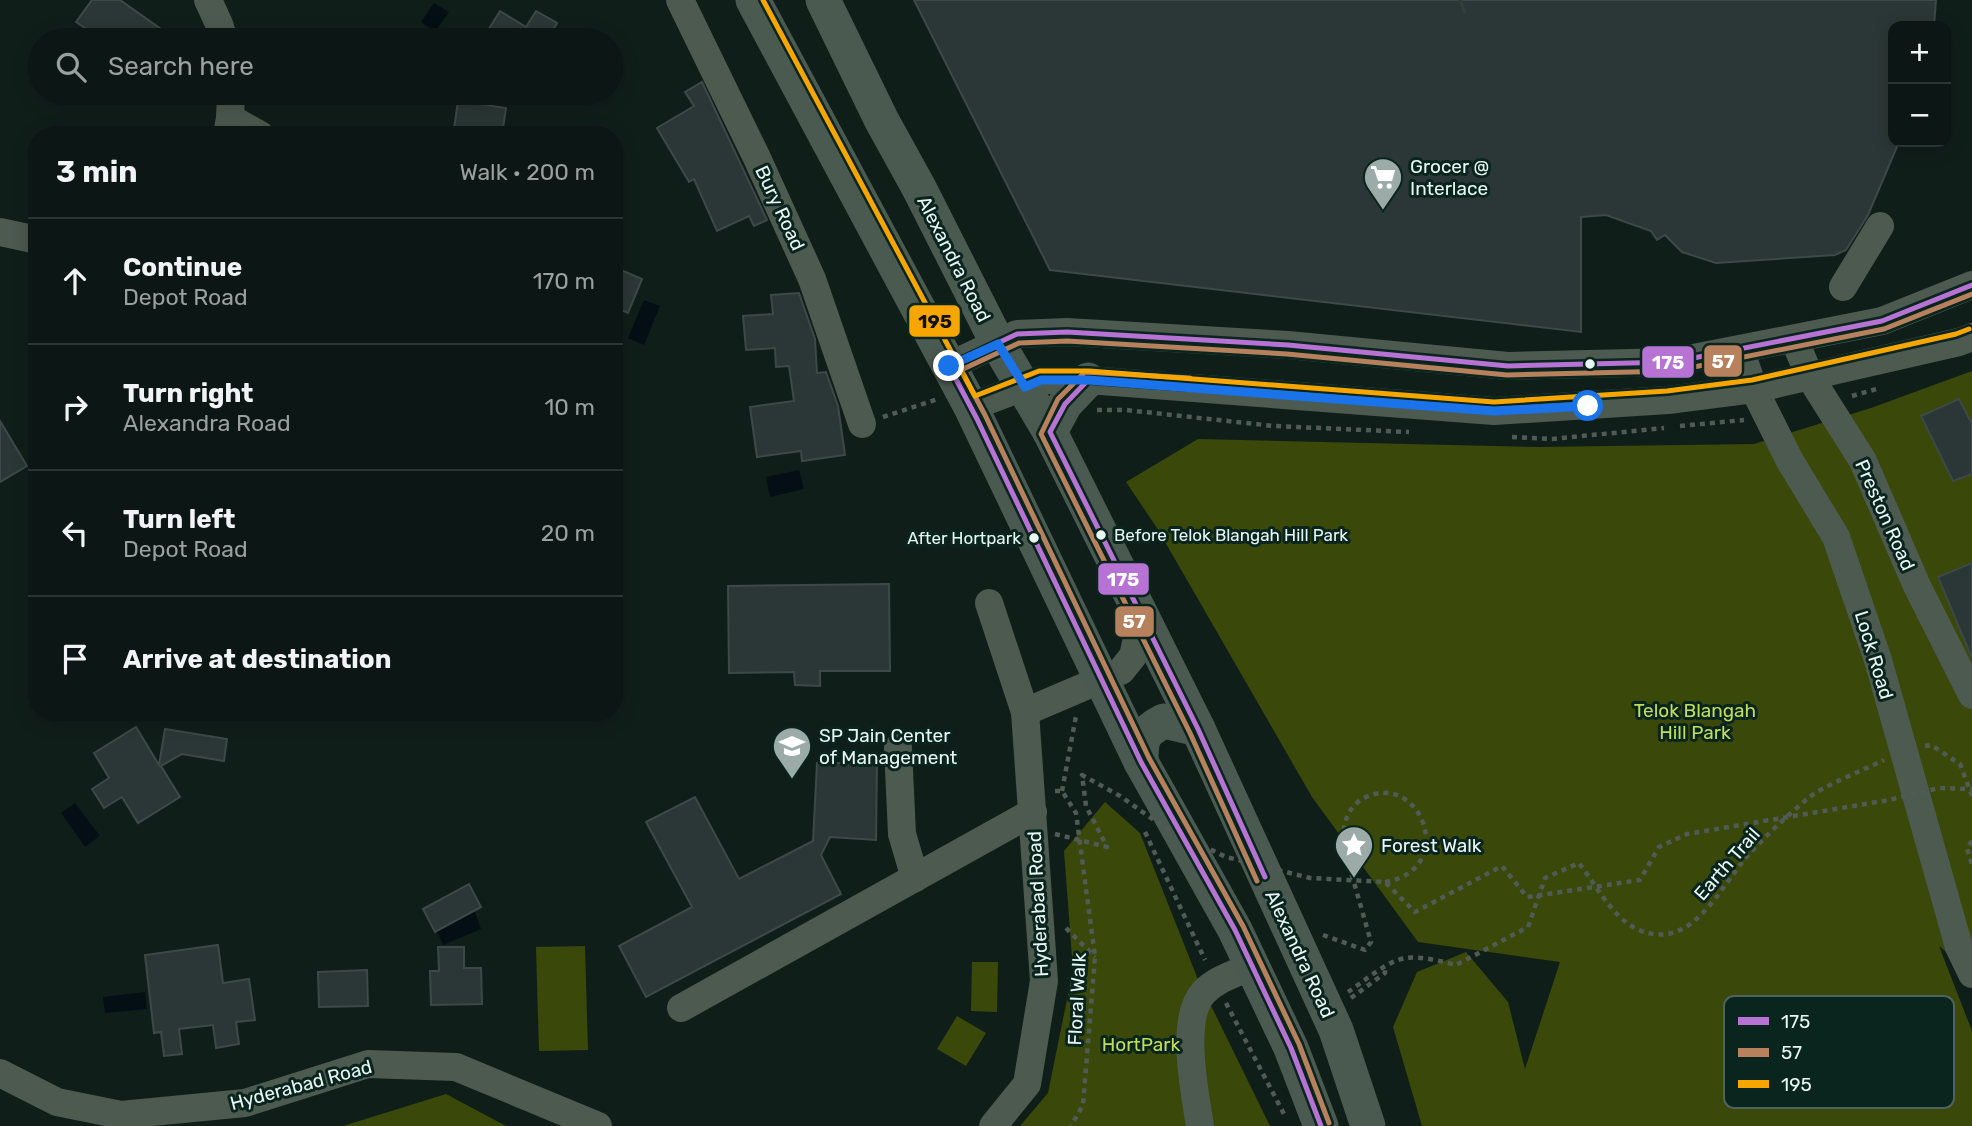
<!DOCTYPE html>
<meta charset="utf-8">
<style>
:root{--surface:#0c1614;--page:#1a2322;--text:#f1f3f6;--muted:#9a9fa0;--line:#2c3534}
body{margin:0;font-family:Rubik,sans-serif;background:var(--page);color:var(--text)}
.controls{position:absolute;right:21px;top:21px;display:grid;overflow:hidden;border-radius:14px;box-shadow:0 4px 18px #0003}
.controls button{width:63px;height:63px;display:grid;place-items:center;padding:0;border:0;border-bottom:2px solid var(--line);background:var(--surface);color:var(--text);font:35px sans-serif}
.stop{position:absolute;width:21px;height:21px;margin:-16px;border:5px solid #1a73e8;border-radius:50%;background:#fff}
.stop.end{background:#1a73e8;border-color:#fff;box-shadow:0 2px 7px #0008}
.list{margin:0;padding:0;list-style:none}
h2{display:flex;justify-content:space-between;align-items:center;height:91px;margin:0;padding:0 28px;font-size:30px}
h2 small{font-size:23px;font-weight:400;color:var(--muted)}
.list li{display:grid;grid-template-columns:46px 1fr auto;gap:21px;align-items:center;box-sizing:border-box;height:126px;padding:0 28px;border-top:2px solid var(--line)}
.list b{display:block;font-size:26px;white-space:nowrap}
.list p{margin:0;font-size:23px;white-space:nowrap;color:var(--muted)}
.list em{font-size:23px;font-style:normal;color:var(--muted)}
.icon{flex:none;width:38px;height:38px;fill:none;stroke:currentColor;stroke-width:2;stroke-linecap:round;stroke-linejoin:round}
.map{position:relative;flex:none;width:1972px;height:1126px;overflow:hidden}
.search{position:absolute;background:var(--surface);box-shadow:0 4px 18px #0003;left:28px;top:28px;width:595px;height:77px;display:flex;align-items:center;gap:18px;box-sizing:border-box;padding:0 24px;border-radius:38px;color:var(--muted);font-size:26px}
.panel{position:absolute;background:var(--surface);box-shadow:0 4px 18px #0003;left:28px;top:126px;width:595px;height:595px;border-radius:28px}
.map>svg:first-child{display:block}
</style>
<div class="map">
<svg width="1972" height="1126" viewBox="0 0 1972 1126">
<rect width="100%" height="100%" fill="#101e1a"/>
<g fill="#3a480a">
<path d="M1972,371V974L1939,946L1972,1031V1126H1422L1393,1027L1417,972L1466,952L1508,1002L1525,1069L1560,962L1418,942L1312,797L1157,528L1126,482L1198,439L1537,447L1754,444L1871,408Z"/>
<path d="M1105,802L1140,833L1197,977L1270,1126H1020L1048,1093L1073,970L1064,851Z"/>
<path d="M585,946L588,1050L539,1051L536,947Z"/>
<path d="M972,962H998L997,1012L971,1011Z"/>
<path d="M957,1016L986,1033L966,1066L937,1049Z"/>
<path d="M446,1094L506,1126H343Z"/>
</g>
<g fill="#030f15">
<path d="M434,3L449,12L435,32L421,22Z"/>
<path d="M644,300L660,306L644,345L628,338Z"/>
<path d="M799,470L804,489L770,497L766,477Z"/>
<path d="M75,803L100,836L85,847L61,813Z"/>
<path d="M475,912L481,929L443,945L436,929Z"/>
<path d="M145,992L147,1009L105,1013L103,997Z"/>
</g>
<g fill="#2b3736" stroke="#3d4948" stroke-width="2">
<path d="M92,0H120L161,29L153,40H103L76,22Z"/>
<path d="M914,0H1936L1934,26H1893V142H1899L1868,215L1846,250L1835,255L1716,263L1682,252L1665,235L1657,240L1651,231L1606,215L1581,217V332L1050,270Z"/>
<path d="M500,11L526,27L536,11L557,23L548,40H482Z"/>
<path d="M702,82L767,220L754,226L749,216L717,231L694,179L689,182L657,128L694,106L685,92Z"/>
<path d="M458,101L506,108L502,135L454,129Z"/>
<path d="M614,267L642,279L628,313L614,307Z"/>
<path d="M799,293L815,339L817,373L826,372L838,406L845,455L802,461L801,451L757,457L750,407L794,401L789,366L776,367L775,348L746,350L743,316L773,314L771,295Z"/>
<path d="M1959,399L1972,424V474L1953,481L1921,416Z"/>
<path d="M0,421L27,466L0,482Z"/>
<path d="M1972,563V658L1938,577Z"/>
<path d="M889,584L890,671H820V686L795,685L794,672L729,673L728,586Z"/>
<path d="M136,727L159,765L165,729L227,739L224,761L182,754L161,766L180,797L138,823L122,797L104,808L92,789L109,778L94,753Z"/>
<path d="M817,763H877L876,840L830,837L821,855L841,894L646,997L619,946L692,907L646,822L695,797L739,879L813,841Z"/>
<path d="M469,884L481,907L435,932L423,909Z"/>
<path d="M218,945L223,983L249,979L255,1020L236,1022L239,1044L216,1048L213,1025L179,1029L182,1054L164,1056L161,1032L154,1033L145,955Z"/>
<path d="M438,947H464V968H481L482,1004L431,1005L430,971H439Z"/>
<path d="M367,970L368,1006L319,1007L318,972Z"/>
</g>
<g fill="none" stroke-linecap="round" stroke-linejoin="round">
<path stroke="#303f3b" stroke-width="28" stroke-dasharray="28 14" stroke-linecap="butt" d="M1459,1L1462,0"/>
<g stroke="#515b56" stroke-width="4.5" stroke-dasharray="5 5" stroke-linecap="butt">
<path d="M1852,396L1880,388"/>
<path d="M1097,410H1126L1274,426L1409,432"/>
<path d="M883,417L938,399"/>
<path d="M1680,426L1744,420"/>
<path d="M1512,437L1552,439L1664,428"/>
<path d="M1925,746L1931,745L1960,764L1972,796"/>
<path d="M1055,791H1062L1076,813L1095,957L1083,1105L1071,1126"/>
<path d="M1062,791L1076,716"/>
<path d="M1145,832L1205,960"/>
<path d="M1972,841L1967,848L1972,865"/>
<path d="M1066,928L1095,957"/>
<path d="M1323,935L1365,950L1371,942L1343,844C1343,825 1346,808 1364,798C1421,769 1459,870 1385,882"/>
<path d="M1348,992C1363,982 1388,960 1406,958C1421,956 1441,961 1456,965L1528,927L1545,878L1579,863C1596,885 1613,919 1639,930C1691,952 1719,889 1745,859C1763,838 1786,817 1807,799C1822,786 1864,770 1884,760"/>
<path d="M1351,998L1385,973V968"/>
<path d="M1226,1003L1285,1116"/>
</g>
<g stroke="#4d5a50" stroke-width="28">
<path d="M208,0L219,24L224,40"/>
<path d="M680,0L757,158L812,279L862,424"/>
<path d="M230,118L260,135"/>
<path d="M227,135L230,118L231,93"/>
<path d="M0,232L37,240"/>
<path d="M1843,287L1880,226"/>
<path d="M1794,339L1810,377L1863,461L1917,586L1972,695"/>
<path d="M1740,350L1754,389L1790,461L1836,537L1878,660L1959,947L1972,974"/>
<path d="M949,366L1017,334L1067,332L1288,345L1508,366L1673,362L1882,321L1972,285"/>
<path d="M971,407L1041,380H1088L1494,411L1668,400L1754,389L1959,342L1972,337"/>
<path d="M989,603L1025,712L1044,981L1027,1084L993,1126"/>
<path d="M1025,712L1121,671L1133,656L1142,617"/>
<path d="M898,748L902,834L915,878"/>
<path d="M681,1008L1033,812"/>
<path d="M0,1073L57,1102L121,1115L245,1103L368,1064L456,1067L598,1126"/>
<path d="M1200,1126C1195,1093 1179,1018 1204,992C1216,979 1235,974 1252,966"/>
</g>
<g stroke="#4b5a50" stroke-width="35">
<path d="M753,0L971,407L1141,762L1235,930L1291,1048L1321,1126"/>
<path d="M823,0L882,121L919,188L998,344L1050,432L1198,729L1336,1030L1368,1126"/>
<path d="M1050,432L1065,404L1088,380"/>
<path d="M1141,762C1141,739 1142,732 1164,721L1198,729"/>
</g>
<path stroke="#515b56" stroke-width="4.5" stroke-dasharray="5 5" stroke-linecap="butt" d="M1055,834L1107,847L1086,806L1082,775L1120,796L1161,825L1226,857L1310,878L1385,882L1415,912L1502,866L1527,897L1640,880L1659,847L1687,834L1889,800L1939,788L1972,789"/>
<g stroke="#0a241e" stroke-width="10">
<g id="bus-1">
<path d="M1189,387L1088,380L1065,404L1050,432L1198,729L1265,877"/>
<path d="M1321,1126L1291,1048L1235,930L1141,762L977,419L949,366L1017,334L1067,332L1288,345L1508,366L1673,362L1882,321L1972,285"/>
</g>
</g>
<g stroke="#0a241e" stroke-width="10">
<g id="bus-2">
<path d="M1190,378L1085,372L1058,399L1041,434L1190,733L1257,881"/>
<path d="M1329,1123L1299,1044L1243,926L1149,758L985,415L961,370L1019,343L1067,341L1287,354L1507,375L1674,371L1884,329L1972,294"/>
</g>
</g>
<g stroke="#0a241e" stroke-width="10">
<path id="bus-3" d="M763,0L975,396L1039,371H1089L1494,402L1667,391L1752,380L1956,334L1969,329"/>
</g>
<use href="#bus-1" stroke="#b673d3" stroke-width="5"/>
<use href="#bus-2" stroke="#b6815c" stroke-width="5"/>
<use href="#bus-3" stroke="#f7a600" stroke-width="5"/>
</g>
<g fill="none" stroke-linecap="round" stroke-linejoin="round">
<path stroke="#1a73e8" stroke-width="9" d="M949,366L998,344L1025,387L1041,380H1088L1494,411L1588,406"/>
</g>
<defs>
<g id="supermarket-pin" transform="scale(2.0125)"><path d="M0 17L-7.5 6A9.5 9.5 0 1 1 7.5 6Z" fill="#9caba7" stroke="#0a241e"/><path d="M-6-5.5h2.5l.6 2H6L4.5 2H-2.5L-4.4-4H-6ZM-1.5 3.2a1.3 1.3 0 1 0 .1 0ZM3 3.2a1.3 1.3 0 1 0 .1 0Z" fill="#fff"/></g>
<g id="school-pin" transform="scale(2.0125)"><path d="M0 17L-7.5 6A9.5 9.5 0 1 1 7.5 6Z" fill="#9caba7" stroke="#0a241e"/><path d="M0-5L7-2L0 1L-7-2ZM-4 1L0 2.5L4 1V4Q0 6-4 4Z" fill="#fff"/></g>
<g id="sight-pin" transform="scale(2.0125)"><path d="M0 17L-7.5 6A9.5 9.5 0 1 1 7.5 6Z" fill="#9caba7" stroke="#0a241e"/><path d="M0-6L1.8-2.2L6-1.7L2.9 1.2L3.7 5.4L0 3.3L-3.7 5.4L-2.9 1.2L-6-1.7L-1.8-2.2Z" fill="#fff"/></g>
</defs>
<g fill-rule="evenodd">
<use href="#supermarket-pin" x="1383" y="177"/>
<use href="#school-pin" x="792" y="746"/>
<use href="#sight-pin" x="1354" y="845"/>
</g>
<g fill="#e8f7f3" stroke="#0a241e" stroke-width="2.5">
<circle cx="1590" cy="364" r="6"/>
<circle cx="1101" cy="535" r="6"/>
<circle cx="1034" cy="538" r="6"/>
</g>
<g text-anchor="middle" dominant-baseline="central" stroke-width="6" stroke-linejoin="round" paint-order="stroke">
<g font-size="17" fill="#e8f7f3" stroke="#0a241e" text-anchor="start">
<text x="1114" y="535">Before Telok Blangah Hill Park</text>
<text x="1021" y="538" text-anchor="end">After Hortpark</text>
</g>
<g font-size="19" fill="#e8f7f3" stroke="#0a241e" text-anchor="start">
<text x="1410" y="166">Grocer @<tspan x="1410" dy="22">Interlace</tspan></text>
<text x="819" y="735">SP Jain Center<tspan x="819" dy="22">of Management</tspan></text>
<text x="1381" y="845">Forest Walk</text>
</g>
<g font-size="19" fill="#e8f7f3" stroke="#0a241e">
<text transform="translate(780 208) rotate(65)">Bury Road</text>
<text transform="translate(954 259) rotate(63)">Alexandra Road</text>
<text transform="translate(1885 515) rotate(66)">Preston Road</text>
<text transform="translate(1874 655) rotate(73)">Lock Road</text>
<text transform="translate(1727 864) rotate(-49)">Earth Trail</text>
<text transform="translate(1038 904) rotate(-93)">Hyderabad Road</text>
<text transform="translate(1300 954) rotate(65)">Alexandra Road</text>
<text transform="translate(1077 999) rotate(-87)">Floral Walk</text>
<text transform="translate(301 1085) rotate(-15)">Hyderabad Road</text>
</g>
<g font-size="19" fill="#c2dd5b" stroke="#0a241e">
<text x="1695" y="710">Telok Blangah<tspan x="1695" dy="22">Hill Park</tspan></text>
<text x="1141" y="1044">HortPark</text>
</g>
</g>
<rect x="1724" y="996" width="230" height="112" rx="10" fill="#0a241e" stroke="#4d635e" stroke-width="2"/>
<rect x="1738" y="1017" width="31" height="8" fill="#b673d3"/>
<rect x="1738" y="1048" width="31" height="9" fill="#b6815c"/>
<rect x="1738" y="1080" width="31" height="8" fill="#f7a600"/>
<g font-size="19" fill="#e8f7f3">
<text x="1781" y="1028">175</text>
<text x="1781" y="1059">57</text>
<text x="1781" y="1091">195</text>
</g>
<g stroke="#0a241e" stroke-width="2.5">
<rect x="908" y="304" width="53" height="34" rx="7" fill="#f7a600"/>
<rect x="1703" y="344" width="40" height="34" rx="7" fill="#b6815c"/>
<rect x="1641" y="345" width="54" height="34" rx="7" fill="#b673d3"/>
<rect x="1097" y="562" width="53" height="34" rx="7" fill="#b673d3"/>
<rect x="1114" y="605" width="41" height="33" rx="7" fill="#b6815c"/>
</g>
<g font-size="19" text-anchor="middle" font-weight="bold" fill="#fff">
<text x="1723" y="368">57</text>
<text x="1668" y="369">175</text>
<text x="1123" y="586">175</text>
<text x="1134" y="628">57</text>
</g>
<g font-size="19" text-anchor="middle" font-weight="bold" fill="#111">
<text x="935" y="328">195</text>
</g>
</svg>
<div class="controls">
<button>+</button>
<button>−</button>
</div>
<div class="stop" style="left:1588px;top:406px"></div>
<div class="stop end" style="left:949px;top:366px"></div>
<div class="search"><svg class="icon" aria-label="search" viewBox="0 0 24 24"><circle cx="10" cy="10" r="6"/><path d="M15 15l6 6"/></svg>Search here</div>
<section class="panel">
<h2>3 min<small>Walk · 200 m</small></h2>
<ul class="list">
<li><svg class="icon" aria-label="ahead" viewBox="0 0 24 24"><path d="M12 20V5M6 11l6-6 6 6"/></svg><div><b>Continue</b><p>Depot Road</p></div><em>170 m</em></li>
<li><svg class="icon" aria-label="right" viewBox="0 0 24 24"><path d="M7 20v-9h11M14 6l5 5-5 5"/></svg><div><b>Turn right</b><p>Alexandra Road</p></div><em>10 m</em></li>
<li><svg class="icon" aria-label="left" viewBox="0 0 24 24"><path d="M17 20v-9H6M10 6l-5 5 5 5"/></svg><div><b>Turn left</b><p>Depot Road</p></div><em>20 m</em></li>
<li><svg class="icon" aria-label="arrive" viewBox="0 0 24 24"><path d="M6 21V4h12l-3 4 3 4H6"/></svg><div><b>Arrive at destination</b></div></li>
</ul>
</section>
</div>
